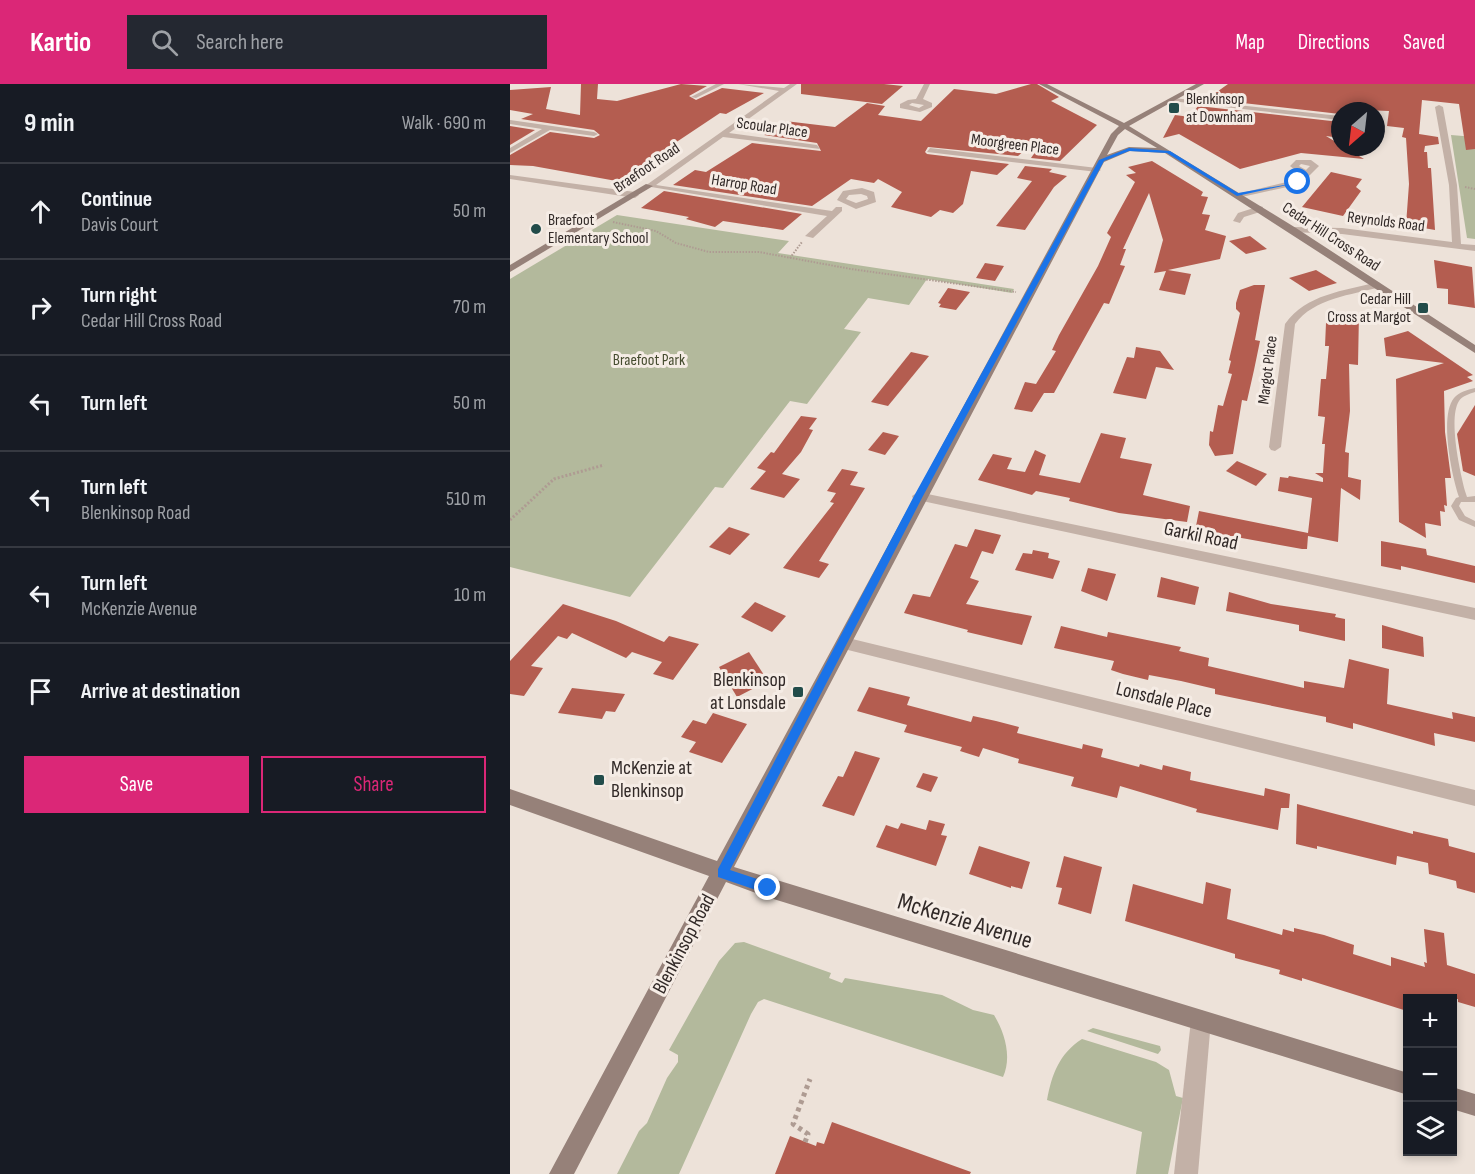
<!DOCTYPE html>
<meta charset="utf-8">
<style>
:root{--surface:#171b24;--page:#242831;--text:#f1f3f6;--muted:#9ea1a6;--line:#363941;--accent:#db2777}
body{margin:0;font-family:"Sofia Sans Condensed",sans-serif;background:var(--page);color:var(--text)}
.controls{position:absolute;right:18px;bottom:18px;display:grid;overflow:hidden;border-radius:0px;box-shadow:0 3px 9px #0003}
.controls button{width:54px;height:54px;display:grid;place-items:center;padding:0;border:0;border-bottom:2px solid var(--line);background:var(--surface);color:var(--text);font:30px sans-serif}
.compass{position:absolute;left:821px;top:18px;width:54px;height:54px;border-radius:50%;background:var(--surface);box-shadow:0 3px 9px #0003;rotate:208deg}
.stop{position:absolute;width:18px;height:18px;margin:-14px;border:4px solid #1a73e8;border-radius:50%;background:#fff}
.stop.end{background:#1a73e8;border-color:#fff;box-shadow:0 2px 6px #0008}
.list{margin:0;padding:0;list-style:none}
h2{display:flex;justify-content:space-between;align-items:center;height:78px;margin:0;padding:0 24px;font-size:26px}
h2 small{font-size:20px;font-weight:400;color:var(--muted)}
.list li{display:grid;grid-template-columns:39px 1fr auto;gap:18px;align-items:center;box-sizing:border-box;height:96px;padding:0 24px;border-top:2px solid var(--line)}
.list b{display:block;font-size:22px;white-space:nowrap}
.list p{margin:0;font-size:20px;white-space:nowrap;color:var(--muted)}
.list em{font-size:20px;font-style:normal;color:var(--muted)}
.actions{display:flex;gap:12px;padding:18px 24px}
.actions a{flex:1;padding:14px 0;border:2px solid var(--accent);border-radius:0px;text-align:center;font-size:21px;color:var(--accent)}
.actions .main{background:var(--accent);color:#fff}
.icon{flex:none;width:33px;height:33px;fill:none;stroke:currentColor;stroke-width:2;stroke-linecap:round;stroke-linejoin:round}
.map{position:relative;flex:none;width:965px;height:1090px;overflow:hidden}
header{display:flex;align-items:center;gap:36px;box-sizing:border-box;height:84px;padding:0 30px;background:var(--accent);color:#fff}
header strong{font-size:28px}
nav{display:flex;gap:33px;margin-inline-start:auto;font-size:21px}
.search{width:420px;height:54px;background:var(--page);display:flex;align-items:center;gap:15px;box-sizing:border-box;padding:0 21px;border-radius:0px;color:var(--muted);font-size:22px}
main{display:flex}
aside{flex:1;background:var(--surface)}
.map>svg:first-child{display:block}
</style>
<header>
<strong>Kartio</strong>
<div class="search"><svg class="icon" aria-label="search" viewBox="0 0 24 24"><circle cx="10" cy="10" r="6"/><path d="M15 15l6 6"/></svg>Search here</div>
<nav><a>Map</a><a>Directions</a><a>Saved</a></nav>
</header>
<main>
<aside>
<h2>9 min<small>Walk · 690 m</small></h2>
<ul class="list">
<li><svg class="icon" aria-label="ahead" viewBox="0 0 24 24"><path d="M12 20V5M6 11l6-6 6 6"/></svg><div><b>Continue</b><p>Davis Court</p></div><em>50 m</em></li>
<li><svg class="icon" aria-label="right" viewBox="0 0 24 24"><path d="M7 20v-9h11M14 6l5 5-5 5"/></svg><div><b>Turn right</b><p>Cedar Hill Cross Road</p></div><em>70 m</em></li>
<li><svg class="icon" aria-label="left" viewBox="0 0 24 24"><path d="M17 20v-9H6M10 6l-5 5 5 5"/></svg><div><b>Turn left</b></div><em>50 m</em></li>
<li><svg class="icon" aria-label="left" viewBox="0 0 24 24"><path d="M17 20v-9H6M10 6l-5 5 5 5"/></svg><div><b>Turn left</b><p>Blenkinsop Road</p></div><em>510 m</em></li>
<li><svg class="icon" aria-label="left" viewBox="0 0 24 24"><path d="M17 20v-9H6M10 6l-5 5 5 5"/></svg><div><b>Turn left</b><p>McKenzie Avenue</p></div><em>10 m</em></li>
<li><svg class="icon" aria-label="arrive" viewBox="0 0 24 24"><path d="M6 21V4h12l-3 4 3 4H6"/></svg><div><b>Arrive at destination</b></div></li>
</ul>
<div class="actions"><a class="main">Save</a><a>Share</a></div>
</aside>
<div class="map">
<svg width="965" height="1090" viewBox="0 0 965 1090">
<rect width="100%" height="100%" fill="#ede2d9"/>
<g fill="#b3b99c">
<path d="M941,51L965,53V155L957,154Z"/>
<path d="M107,131L279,157L268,169L504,205L502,209L417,195L399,221L358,214L334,245L351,248L297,320L280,317L213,404L205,403L120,513L0,483V195Z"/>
<path d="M234,858L321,889L319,894L332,899L335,894L432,911L463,926L484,931C495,949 502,973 493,993L254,915L248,918L241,930L169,1090H107L129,1047L137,1039L157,994L168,978V971L159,966L209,877L225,859Z"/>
<path d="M583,944L650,962L651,966L648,970L577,947Z"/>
<path d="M572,955L646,978L659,986L666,1012L673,1014L658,1090H626L632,1048L537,1016C542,990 549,970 572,955Z"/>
</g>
<g fill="#b45d50">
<path d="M71,0H88L87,15L107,17L171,0L197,2L179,12L186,16L212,4L254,9L216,30L210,29L126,85L131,86L112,98L23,82L0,81V71L40,48L84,54L90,51L84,46L11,35L23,30L0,26V6L41,3L36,25L70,31Z"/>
<path d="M291,0H374L393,2L372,20L291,10Z"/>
<path d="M521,0H527L549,13L541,17L587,41L550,77L521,74L532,58L529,54L508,72L418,63L415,68L417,70L499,80L487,91L461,87L453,120L443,129L430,126L421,133L381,123L392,108L368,95L364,99L341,95L302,122L163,101L185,86L196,88L242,59L311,67L307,59L254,51L275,37L325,43L357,19L375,22L368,31L411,37L444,5L486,10Z"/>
<path d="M718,0H965V65L956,66L949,20L912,16L909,50L928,53L929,60L915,62L914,68H917L918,84H921L925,146L896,141L899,100L896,54L892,53L894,44L877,42L879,27L830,25V30L697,15Z"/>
<path d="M688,22L830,38V54L816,52L854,75L791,69L730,85L669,50L653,54L665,31L680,33Z"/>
<path d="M0,42L25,46L0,61Z"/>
<path d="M642,77L693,108L691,112L698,113L692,130L700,131L695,146L716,152L710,175L658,186L681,190L675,211L649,206L656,187L644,189L653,156L639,109L613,165H616L610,181L615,182L599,220L594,219L544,309H534L522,328L504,325L515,298L526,300L546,267L542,266L549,251L588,182L601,153L597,149L625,98L616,91L626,89L618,83Z"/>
<path d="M515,82L542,85L539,88L557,92L544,103L515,146L486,142L522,97L507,94Z"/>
<path d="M821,88L852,95L846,103L851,107L833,132L792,123Z"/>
<path d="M154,107L292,130L273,146L213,137L205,143L176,135L179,133L131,124Z"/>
<path d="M740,152L757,165L736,170L719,157Z"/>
<path d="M924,176L962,183L965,224L938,220V205L927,204Z"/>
<path d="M475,179L494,182L485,197L466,194Z"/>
<path d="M806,186L827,199L799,207L779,194Z"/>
<path d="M744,201H755L745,256L750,257L744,286L737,317L732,316L723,370L705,372L699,361L700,347L703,348L708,321L713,322L722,290L718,289L721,277L719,276L730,229L726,225V219L730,206Z"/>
<path d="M438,204L460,208L446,226L429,223L431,220L428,219Z"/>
<path d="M849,229L848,281L839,280L840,327L835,368L839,369L838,393L851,396L850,416L831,404L828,458L798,452L797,465H792L704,449L705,445L686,442L689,427L798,449L802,414L768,407L770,393L778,394L779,392L813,398V394L805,389H813L815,360H812L815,333L808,332L811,295H816L819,262H815L816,239Z"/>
<path d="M898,247L963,291L957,293L963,297L934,307L935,348L941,394H935L937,422L934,421L935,428L930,427L931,442L915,439L916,454L889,438L886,295L934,279L876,272L874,254Z"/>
<path d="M626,263L650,267L664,286L646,283L636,315L603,309L617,273L624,274Z"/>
<path d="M401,268L419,272L378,322L361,318Z"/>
<path d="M965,321V392L953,387L947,350Z"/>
<path d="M291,332L307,334L299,345L303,346L291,368L272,390L290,395L274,414L240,405L256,387L247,384L261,368L264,369Z"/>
<path d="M373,348L389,352L375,371L358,366Z"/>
<path d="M591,349L616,354L610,374L642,380L633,411L680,422L677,438L609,429L559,417L560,414L526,407L522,411L468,396L483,370L502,374L497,385L515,388L525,366L536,371L529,391L570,399Z"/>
<path d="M727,377L757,390L746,402L716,387Z"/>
<path d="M332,385L348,388L340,401L355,404L309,477L319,480L309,494L273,484L324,419L320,418L326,409L317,407Z"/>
<path d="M219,443L240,450L220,471L199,463Z"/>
<path d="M465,445L491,451L483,470L472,467L460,494L469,497L456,520L522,532L512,561L457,548L458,546L394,529L403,510L420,513L445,460L457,463Z"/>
<path d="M871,457L916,465L917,471L965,482V499L891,482V486L871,482Z"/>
<path d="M523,466L539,469L538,474L550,477L543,495L505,486L513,469L522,470Z"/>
<path d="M578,484L606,490L597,517L571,507Z"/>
<path d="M651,493L689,503L685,521L647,513Z"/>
<path d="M719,508L761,520L826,530L825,533L835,535V557L789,547V541L716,527Z"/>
<path d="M245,518L276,532L262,548L231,533Z"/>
<path d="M53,520L106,537L154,558L159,552L189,560L163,596L143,590L152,578L122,568L116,574L62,549L57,555L48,552L21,582L33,584L14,612L0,610V577Z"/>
<path d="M872,541L913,553L914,573L872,564Z"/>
<path d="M551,542L597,553L598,548L671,563L669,567L699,574L698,582L794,604V597L834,604L839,575L879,585L877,620L943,635L942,628L965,633V658L924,649L925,662L843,639V645L816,638V633L705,610V605L671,597L639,591L638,596L613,590L601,586L604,577L544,564Z"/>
<path d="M239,568L258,597L227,613L209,583Z"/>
<path d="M359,603L400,613L397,621L461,638L463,632L486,637L509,643L507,649L572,665L573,660L593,665L591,673L629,683L630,680L652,686L653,681L681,688L680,696L754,712L755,704L780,710L779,724H771L768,746L686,728L687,725L610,702L607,714L561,702L564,693L508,679L509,675L473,664L469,673L450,667L452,663L394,648L397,641L347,627Z"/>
<path d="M62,604L115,610L105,628L96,627L92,635L48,629Z"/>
<path d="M203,629L237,640L212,679L179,668L186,658L171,653L183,636L196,640Z"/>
<path d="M345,667L370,674L344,732L312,722L328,692L333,693Z"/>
<path d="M413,689L428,693L421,708L406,703Z"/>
<path d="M787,720L903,750V747L938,755L939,762L965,769V809L947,804L946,797L919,790L918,779L887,772L886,781L807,762V765L786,760Z"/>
<path d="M419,736L435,740L431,751L437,752L426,782L366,763L376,741L388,745L391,739L416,746Z"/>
<path d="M469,762L520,778L512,805L501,802V804L459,790Z"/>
<path d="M554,772L592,783L581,830L548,820L552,804L546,803Z"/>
<path d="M696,798L721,805L717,835L772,851L773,845L784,848V844L814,851L844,861L843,870L881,882V873L915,883L914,878L917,879L914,845L934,849L937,881L965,890V923L948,918V915H897V927L792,894V897L769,890L770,886L725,874V870L615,837L623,800L693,820Z"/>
<path d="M322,1038L461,1088L460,1090H265L280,1052L306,1062L307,1058L314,1060Z"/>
</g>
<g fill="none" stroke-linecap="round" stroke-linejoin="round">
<g stroke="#ae9b92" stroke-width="2" stroke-dasharray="1.5 1.5" stroke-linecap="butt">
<path d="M955,103L965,105"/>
<path d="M103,138L146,147L166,159L199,168H249L341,185L506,208"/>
<path d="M280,174L292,158"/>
</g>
<path stroke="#ae9b92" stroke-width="3" stroke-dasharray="2 2" stroke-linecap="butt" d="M0,436L44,395L94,381"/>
<path stroke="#ae9b92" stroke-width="5" stroke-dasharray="4 4" stroke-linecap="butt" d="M295,1058L298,1050L283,1040L300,995"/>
<path fill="#c3b1a7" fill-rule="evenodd" d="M965,304V308C959,310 952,312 949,317C938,334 950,388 955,407L957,413L965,412V418H951L949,422L955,432L965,437V443L949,436L941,422L946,414L949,413C942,393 929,332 944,314C949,308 957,306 965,304Z"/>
<g fill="#c3b1a7" fill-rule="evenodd">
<path d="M206,0H214L186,14L181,13Z"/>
<path d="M228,0L274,4L280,0H287L219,49L307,61L310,65L213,53L146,101L322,127L326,123H332V127L303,154L295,152L317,132L135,102L269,7Z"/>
<path d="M414,0H420L413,15L422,19V23L410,28L390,24V20L398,16L406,15ZM402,19L414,21L409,24L399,21Z"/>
<path d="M663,14L830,32V36L661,17Z"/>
<path d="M929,21L933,23L947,101L951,160L965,161V167L832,150L780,148L779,146L783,143L832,144L942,158L939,101L925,23Z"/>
<path d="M0,36L84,48L88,50L84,52L40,46L0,69V64L32,45L0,40Z"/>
<path d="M420,64L587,84L591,86L587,88L417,68Z"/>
<path d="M786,76H801L809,82L791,100L727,114L723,111L785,96L791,91L780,82ZM791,80L800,82L796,86L789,82Z"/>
<path d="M0,91L125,108L129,111L125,114L0,95Z"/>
<path d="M352,104L364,108L366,118L346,125L327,116L333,107ZM351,110L357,112L358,115L346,119L336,115L339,111Z"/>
<path d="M750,122L753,123V127L734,133L730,139L723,137L728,129Z"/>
<path d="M867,198L870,199V203C842,211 804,214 785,240L771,363L765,367L761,366L759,363L775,240C796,210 834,207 867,198Z"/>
<path d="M408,408L965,524V536L403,415L402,412Z"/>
<path d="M334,553L965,706V722L334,565L329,563L326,559L329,555Z"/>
<path d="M691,926L698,929L701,936L688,1090H664L681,936L684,929Z"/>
</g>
<g fill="#968179" fill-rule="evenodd">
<path d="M529,0H537L614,39L686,0H694L619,42L786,144L965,261V269L655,69L620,67L594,78L224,783L898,989V1011L257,813L216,798L64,1090H39L199,792L0,721V705L207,777L601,50L609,42ZM615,45L647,64L619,63L597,71L608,51Z"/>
<path d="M136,100L143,102L0,188V181Z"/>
<path d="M942,1003L965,1010V1032L942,1025Z"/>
</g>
</g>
<path fill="#1a73e8" d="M619,64L660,67L728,109L791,98L727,112L657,69L619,67L594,77L413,412L220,786L262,800V808L258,810L208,793V785L404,412L589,76Z"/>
<g fill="#224c4a" stroke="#f5ece5" stroke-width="2">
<rect x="658" y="18" width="12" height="12" rx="3"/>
<circle cx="26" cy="145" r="6"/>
<rect x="907" y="218" width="12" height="12" rx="3"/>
<rect x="282" y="602" width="12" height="12" rx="3"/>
<rect x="83" y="690" width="12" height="12" rx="3"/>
</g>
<g text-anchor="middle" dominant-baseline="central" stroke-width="6" stroke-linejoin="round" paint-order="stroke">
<g font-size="16" fill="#312927" stroke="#f5ece5" text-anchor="start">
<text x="676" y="15">Blenkinsop<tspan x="676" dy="18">at Downham</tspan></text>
<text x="38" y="136">Braefoot<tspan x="38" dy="18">Elementary School</tspan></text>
<text x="901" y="215" text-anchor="end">Cedar Hill<tspan x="901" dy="18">Cross at Margot</tspan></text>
</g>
<g font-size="16" fill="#312927" stroke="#f5ece5">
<text transform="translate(262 44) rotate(8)">Scoular Place</text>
<text transform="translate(505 61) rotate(7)">Moorgreen Place</text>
<text transform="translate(137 84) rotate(-34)">Braefoot Road</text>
<text transform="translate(234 101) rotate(9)">Harrop Road</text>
<text transform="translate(876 138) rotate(7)">Reynolds Road</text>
<text transform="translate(821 153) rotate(33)">Cedar Hill Cross Road</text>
<text transform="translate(758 286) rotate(-83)">Margot Place</text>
</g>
<g font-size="16" fill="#444b2e" stroke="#f5ece5">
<text x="139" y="276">Braefoot Park</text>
</g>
<g font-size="20" fill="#312927" stroke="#f5ece5">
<text transform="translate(691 452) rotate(12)">Garkil Road</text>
<text transform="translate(654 616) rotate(14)">Lonsdale Place</text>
<text transform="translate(174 860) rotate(-62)">Blenkinsop Road</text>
</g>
<g font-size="20" fill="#312927" stroke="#f5ece5" text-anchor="end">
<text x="276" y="596">Blenkinsop<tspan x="276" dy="23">at Lonsdale</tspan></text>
<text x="101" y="684" text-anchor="start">McKenzie at<tspan x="101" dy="23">Blenkinsop</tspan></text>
</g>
<g font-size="24" fill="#312927" stroke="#f5ece5">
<text transform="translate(455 837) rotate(17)">McKenzie Avenue</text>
</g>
</g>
</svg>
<div class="controls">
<button>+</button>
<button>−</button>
<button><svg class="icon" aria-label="layers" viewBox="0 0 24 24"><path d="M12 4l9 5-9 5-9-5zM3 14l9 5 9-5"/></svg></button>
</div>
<svg class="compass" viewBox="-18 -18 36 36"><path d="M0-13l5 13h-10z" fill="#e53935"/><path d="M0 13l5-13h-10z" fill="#9ea1a6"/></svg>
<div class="stop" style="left:788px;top:98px"></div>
<div class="stop end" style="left:258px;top:804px"></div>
</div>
</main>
